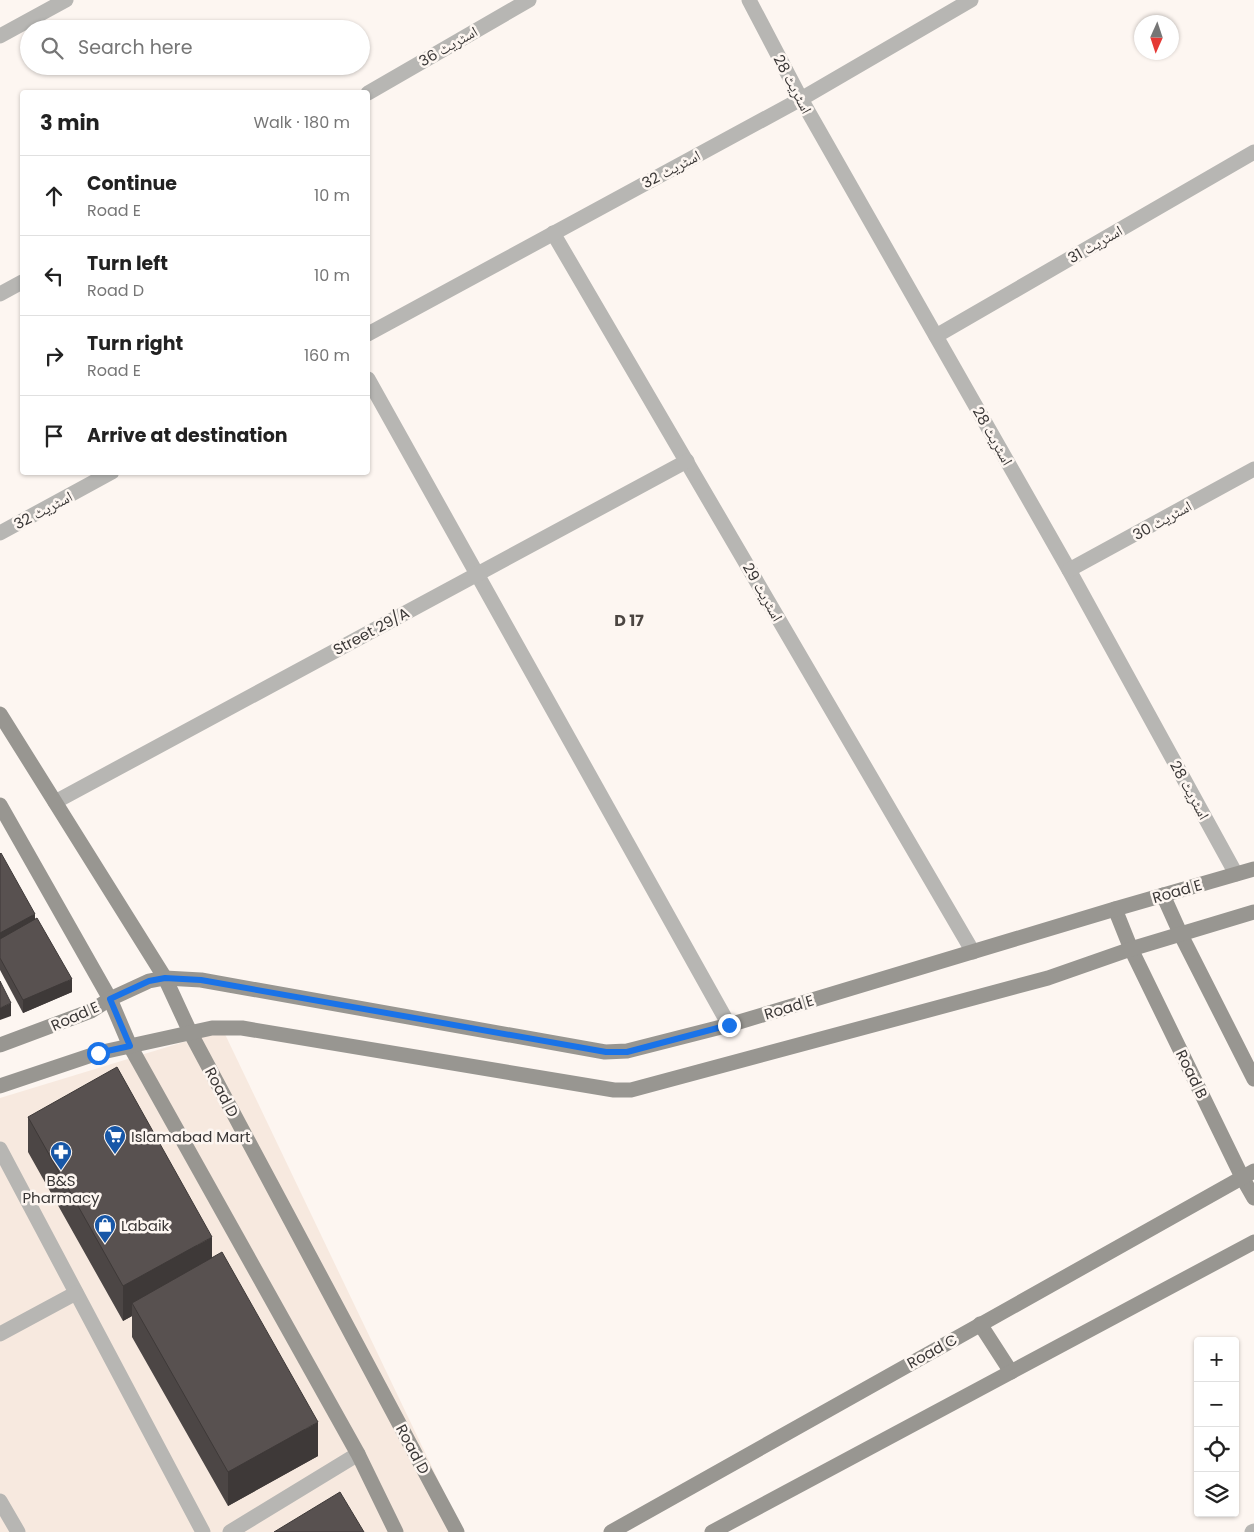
<!DOCTYPE html>
<meta charset="utf-8">
<style>
:root{--surface:#fff;--page:#f2f2f2;--text:#222;--muted:#767676;--line:#e0e0e0}
body{margin:0;font-family:Poppins,"Noto Naskh Arabic",sans-serif;background:var(--page);color:var(--text)}
.controls{position:absolute;right:15px;bottom:15px;display:grid;overflow:hidden;border-radius:5px;box-shadow:0 1px 4px #0004}
.controls button{width:45px;height:45px;display:grid;place-items:center;padding:0;border:0;border-bottom:1px solid var(--line);background:var(--surface);color:var(--text);font:25px sans-serif}
.compass{position:absolute;left:1134px;top:15px;width:45px;height:45px;border-radius:50%;background:var(--surface);box-shadow:0 1px 4px #0004;rotate:183deg}
.stop{position:absolute;width:15px;height:15px;margin:-11px;border:4px solid #1a73e8;border-radius:50%;background:#fff}
.stop.end{background:#1a73e8;border-color:#fff;box-shadow:0 1px 5px #0008}
.list{margin:0;padding:0;list-style:none}
h2{display:flex;justify-content:space-between;align-items:center;height:65px;margin:0;padding:0 20px;font-size:21px}
h2 small{font-size:16px;font-weight:400;color:var(--muted)}
.list li{display:grid;grid-template-columns:32px 1fr auto;gap:15px;align-items:center;box-sizing:border-box;height:80px;padding:0 20px;border-top:1px solid var(--line)}
.list b{display:block;font-size:19px;white-space:nowrap}
.list p{margin:0;font-size:16px;white-space:nowrap;color:var(--muted)}
.list em{font-size:16px;font-style:normal;color:var(--muted)}
.icon{flex:none;width:28px;height:28px;fill:none;stroke:currentColor;stroke-width:2;stroke-linecap:round;stroke-linejoin:round}
.map{position:relative;flex:none;width:1254px;height:1532px;overflow:hidden}
.search{position:absolute;background:var(--surface);box-shadow:0 1px 4px #0004;left:20px;top:20px;width:350px;height:55px;display:flex;align-items:center;gap:12px;box-sizing:border-box;padding:0 18px;border-radius:28px;color:var(--muted);font-size:19px}
.panel{position:absolute;background:var(--surface);box-shadow:0 1px 4px #0004;left:20px;top:90px;width:350px;height:385px;border-radius:5px}
.map>svg:first-child{display:block}
</style>
<div class="map">
<svg width="1254" height="1532" viewBox="0 0 1254 1532">
<rect width="100%" height="100%" fill="#fdf6f1"/>
<path fill="#f7e9df" d="M223,1030L463,1532H0V1098Z"/>
<g fill="none" stroke-linecap="round" stroke-linejoin="round">
<g stroke="#b7b6b3" stroke-width="15">
<path d="M749,0L801,99L1069,570L1236,874"/>
<path d="M0,36L66,0"/>
<path d="M368,93L529,0"/>
<path d="M553,233L973,952"/>
<path d="M0,294L22,282"/>
<path d="M368,334L801,99L971,0"/>
<path d="M936,336L1254,152"/>
<path d="M368,379L729,1025"/>
<path d="M0,533L112,472"/>
<path d="M1069,570L1254,469"/>
<path d="M55,802L687,461"/>
<path d="M0,1149L203,1532"/>
<path d="M0,1334L76,1293"/>
<path d="M0,1501L18,1532"/>
<path d="M230,1532L358,1454"/>
<path d="M1252,1532L1254,1531"/>
</g>
<g stroke="#989691" stroke-width="15">
<path d="M0,714L165,978L190,1032L457,1532"/>
<path d="M0,805L110,999L130,1046L358,1454L396,1532"/>
<path d="M1163,895L1181,935L1254,1079"/>
<path d="M1115,909L1131,949L1242,1177L1254,1198"/>
<path d="M0,1045L91,1011L110,999L149,981L165,978L201,980L605,1052L627,1051L729,1025L1115,909L1254,869"/>
<path d="M0,1086L98,1053L212,1028H242L614,1090H631L1048,978L1131,949L1254,912"/>
<path d="M980,1324L1011,1372"/>
<path d="M611,1532L1254,1171"/>
<path d="M712,1532L1254,1242"/>
</g>
</g>
<g fill="#4c4645">
<path d="M0,854L72,992L23,1013L0,970Z"/>
<path d="M28,1117L212,1258L318,1456L228,1506L132,1337V1316L123,1321L28,1152Z"/>
</g>
<g fill="#3e3938">
<path d="M35,914V927L0,946V933Z"/>
<path d="M72,979V992L23,1013V1000Z"/>
<path d="M11,1003V1016L0,1020V1008Z"/>
<path d="M212,1237V1271L132,1303V1316L123,1321V1286Z"/>
<path d="M318,1422V1456L228,1506V1472Z"/>
</g>
<g fill="#585150" stroke="#3e3938">
<path d="M1,853L35,914L0,933V854Z"/>
<path d="M37,918L72,979L23,1000L0,958V939Z"/>
<path d="M0,981L11,1003L0,1008Z"/>
<path d="M117,1067L212,1237L123,1286L28,1117Z"/>
<path d="M222,1252L318,1422L228,1472L132,1303Z"/>
<path d="M340,1492L364,1532H274Z"/>
</g>
<g fill="none" stroke-linecap="round" stroke-linejoin="round">
<path stroke="#1a73e8" stroke-width="6" d="M98,1053L130,1046L110,999L149,981L165,978L201,980L606,1052H627L729,1025"/>
</g>
<defs>
<g id="supermarket-pin" transform="scale(1.125)"><path d="M0 17L-7.5 6A9.5 9.5 0 1 1 7.5 6Z" fill="#1757a7" stroke="#fdf6f1"/><path d="M-6-5.5h2.5l.6 2H6L4.5 2H-2.5L-4.4-4H-6ZM-1.5 3.2a1.3 1.3 0 1 0 .1 0ZM3 3.2a1.3 1.3 0 1 0 .1 0Z" fill="#fff"/></g>
<g id="pharmacy-pin" transform="scale(1.125)"><path d="M0 17L-7.5 6A9.5 9.5 0 1 1 7.5 6Z" fill="#1757a7" stroke="#fdf6f1"/><path d="M-2-6h4v4h4v4h-4v4h-4v-4h-4v-4h4Z" fill="#fff"/></g>
<g id="shop-pin" transform="scale(1.125)"><path d="M0 17L-7.5 6A9.5 9.5 0 1 1 7.5 6Z" fill="#1757a7" stroke="#fdf6f1"/><path d="M-5-2.5h2.3a2.7 3.5 0 0 1 5.4 0H5L5.5 6h-11ZM-1.5-2.5h3a1.5 2.3 0 0 0-3 0Z" fill="#fff"/></g>
</defs>
<g fill-rule="evenodd">
<use href="#supermarket-pin" x="115" y="1136"/>
<use href="#pharmacy-pin" x="61" y="1152"/>
<use href="#shop-pin" x="105" y="1225"/>
</g>
<g text-anchor="middle" dominant-baseline="central" stroke-width="5" stroke-linejoin="round" paint-order="stroke">
<g font-size="15" fill="#3a3736" stroke="#fdf6f1">
<text transform="translate(448 46) rotate(-30)">اسٹریٹ 36</text>
<text transform="translate(793 84) rotate(62)">اسٹریٹ 28</text>
<text transform="translate(671 169) rotate(-28)">اسٹریٹ 32</text>
<text transform="translate(1095 244) rotate(-30)">اسٹریٹ 31</text>
<text transform="translate(993 436) rotate(60)">اسٹریٹ 28</text>
<text transform="translate(43 510) rotate(-28)">اسٹریٹ 32</text>
<text transform="translate(1162 520) rotate(-29)">اسٹریٹ 30</text>
<text transform="translate(763 592) rotate(60)">اسٹریٹ 29</text>
<text transform="translate(371 631) rotate(-28)">Street 29/A</text>
<text transform="translate(1190 790) rotate(61)">اسٹریٹ 28</text>
<text transform="translate(1177 891) rotate(-16)">Road E</text>
<text transform="translate(789 1007) rotate(-17)">Road E</text>
<text transform="translate(75 1016) rotate(-24)">Road E</text>
<text transform="translate(1192 1074) rotate(64)">Road B</text>
<text transform="translate(222 1092) rotate(62)">Road D</text>
<text transform="translate(932 1351) rotate(-29)">Road C</text>
<text transform="translate(413 1449) rotate(62)">Road D</text>
</g>
<g font-size="15" fill="#3a3736" stroke="#fdf6f1" text-anchor="start">
<text x="131" y="1136">Islamabad Mart</text>
<text x="61" y="1180" text-anchor="middle">B&amp;S<tspan x="61" dy="17">Pharmacy</tspan></text>
<text x="121" y="1225">Labaik</text>
</g>
<g font-size="16" font-weight="bold" fill="#4c4642" stroke="#fdf6f1">
<text x="629" y="620">D 17</text>
</g>
</g>
</svg>
<div class="controls">
<button>+</button>
<button>−</button>
<button><svg class="icon" aria-label="locate" viewBox="0 0 24 24"><circle cx="12" cy="12" r="6"/><path d="M12 2v4M12 18v4M2 12h4M18 12h4"/></svg></button>
<button><svg class="icon" aria-label="layers" viewBox="0 0 24 24"><path d="M12 4l9 5-9 5-9-5zM3 14l9 5 9-5"/></svg></button>
</div>
<svg class="compass" viewBox="-18 -18 36 36"><path d="M0-13l5 13h-10z" fill="#e53935"/><path d="M0 13l5-13h-10z" fill="#767676"/></svg>
<div class="stop" style="left:98px;top:1053px"></div>
<div class="stop end" style="left:729px;top:1025px"></div>
<div class="search"><svg class="icon" aria-label="search" viewBox="0 0 24 24"><circle cx="10" cy="10" r="6"/><path d="M15 15l6 6"/></svg>Search here</div>
<section class="panel">
<h2>3 min<small>Walk · 180 m</small></h2>
<ul class="list">
<li><svg class="icon" aria-label="ahead" viewBox="0 0 24 24"><path d="M12 20V5M6 11l6-6 6 6"/></svg><div><b>Continue</b><p>Road E</p></div><em>10 m</em></li>
<li><svg class="icon" aria-label="left" viewBox="0 0 24 24"><path d="M17 20v-9H6M10 6l-5 5 5 5"/></svg><div><b>Turn left</b><p>Road D</p></div><em>10 m</em></li>
<li><svg class="icon" aria-label="right" viewBox="0 0 24 24"><path d="M7 20v-9h11M14 6l5 5-5 5"/></svg><div><b>Turn right</b><p>Road E</p></div><em>160 m</em></li>
<li><svg class="icon" aria-label="arrive" viewBox="0 0 24 24"><path d="M6 21V4h12l-3 4 3 4H6"/></svg><div><b>Arrive at destination</b></div></li>
</ul>
</section>
</div>
